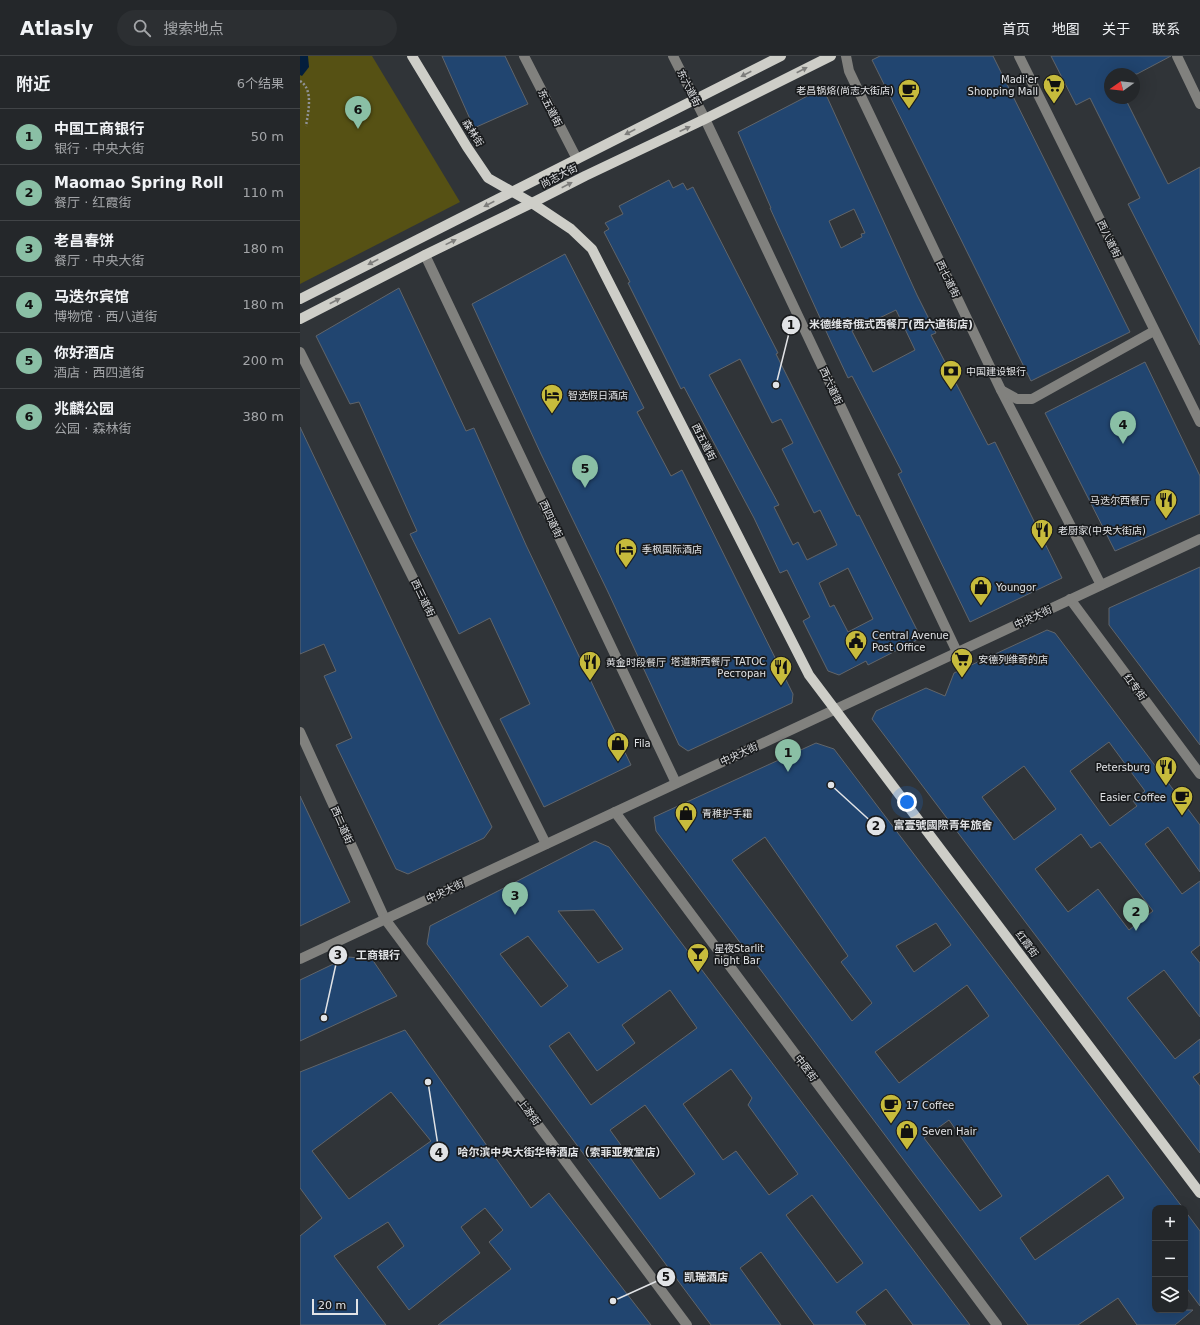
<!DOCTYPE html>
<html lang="zh">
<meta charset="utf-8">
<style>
:root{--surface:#24272a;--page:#2c2f32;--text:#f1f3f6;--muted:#a3a5a8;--line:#414447;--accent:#8abfa5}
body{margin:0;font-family:"DejaVu Sans","Noto Sans SC",sans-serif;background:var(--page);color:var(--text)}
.controls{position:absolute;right:12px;bottom:12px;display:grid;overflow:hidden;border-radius:8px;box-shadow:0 4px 16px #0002}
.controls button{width:36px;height:36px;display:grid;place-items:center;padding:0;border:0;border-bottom:1px solid var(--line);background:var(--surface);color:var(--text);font:20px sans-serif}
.compass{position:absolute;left:804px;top:12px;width:36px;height:36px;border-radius:50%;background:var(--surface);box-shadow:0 4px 16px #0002;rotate:255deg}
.scale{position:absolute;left:12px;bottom:10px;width:46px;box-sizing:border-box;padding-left:4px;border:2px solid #e1e3e6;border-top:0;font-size:11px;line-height:14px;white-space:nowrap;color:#e1e3e6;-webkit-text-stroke:3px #191b1d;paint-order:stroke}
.you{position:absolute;left:607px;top:746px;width:14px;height:14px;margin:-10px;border:3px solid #fff;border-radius:50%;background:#1a73e8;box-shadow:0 0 0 6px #1a73e833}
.badge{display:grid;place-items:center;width:26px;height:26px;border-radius:50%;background:var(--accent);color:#111;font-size:13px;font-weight:700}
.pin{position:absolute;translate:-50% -33px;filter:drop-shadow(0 1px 2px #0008)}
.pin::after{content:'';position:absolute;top:21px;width:14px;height:12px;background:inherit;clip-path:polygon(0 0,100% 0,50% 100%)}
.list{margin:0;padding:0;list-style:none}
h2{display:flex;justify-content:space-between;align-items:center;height:52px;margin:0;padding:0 16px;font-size:17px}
h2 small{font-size:13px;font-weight:400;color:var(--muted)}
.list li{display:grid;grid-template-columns:26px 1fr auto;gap:12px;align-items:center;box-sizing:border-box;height:56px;padding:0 16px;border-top:1px solid var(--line)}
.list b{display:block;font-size:15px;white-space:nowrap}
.list p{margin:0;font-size:13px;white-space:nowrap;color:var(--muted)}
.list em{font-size:13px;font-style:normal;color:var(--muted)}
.icon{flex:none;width:22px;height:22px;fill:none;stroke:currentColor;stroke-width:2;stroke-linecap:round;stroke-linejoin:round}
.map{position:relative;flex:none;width:900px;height:1269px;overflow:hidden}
header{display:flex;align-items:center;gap:24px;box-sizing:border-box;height:56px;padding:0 20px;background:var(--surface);border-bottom:1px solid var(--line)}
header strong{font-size:19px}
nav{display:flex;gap:22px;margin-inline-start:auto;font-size:14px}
.search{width:280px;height:36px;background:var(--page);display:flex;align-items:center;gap:10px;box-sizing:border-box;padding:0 14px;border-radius:22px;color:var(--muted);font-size:15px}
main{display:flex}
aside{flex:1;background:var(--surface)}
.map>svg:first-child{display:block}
</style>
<header>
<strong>Atlasly</strong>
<div class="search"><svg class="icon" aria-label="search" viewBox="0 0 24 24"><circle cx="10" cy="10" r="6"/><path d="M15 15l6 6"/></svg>搜索地点</div>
<nav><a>首页</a><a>地图</a><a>关于</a><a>联系</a></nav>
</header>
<main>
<aside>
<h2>附近<small>6个结果</small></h2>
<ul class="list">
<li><span class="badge">1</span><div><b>中国工商银行</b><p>银行 · 中央大街</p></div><em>50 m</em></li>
<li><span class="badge">2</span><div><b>Maomao Spring Roll</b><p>餐厅 · 红霞街</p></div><em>110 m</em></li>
<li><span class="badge">3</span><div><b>老昌春饼</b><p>餐厅 · 中央大街</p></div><em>180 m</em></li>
<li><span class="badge">4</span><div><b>马迭尔宾馆</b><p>博物馆 · 西八道街</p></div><em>180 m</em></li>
<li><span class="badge">5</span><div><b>你好酒店</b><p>酒店 · 西四道街</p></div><em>200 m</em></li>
<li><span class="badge">6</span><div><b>兆麟公园</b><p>公园 · 森林街</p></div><em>380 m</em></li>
</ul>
</aside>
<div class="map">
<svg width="900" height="1269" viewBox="0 0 900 1269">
<rect width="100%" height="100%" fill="#303438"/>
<path fill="#565114" d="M0,0H72L160,146L0,228Z"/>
<path fill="#031e3c" d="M0,0H8L9,11L2,20L0,19Z"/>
<g fill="#214570" stroke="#61656a" fill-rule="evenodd">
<path d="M142,0H205L228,48L174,72Z"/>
<path d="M580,0H693L830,276L731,325L572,4Z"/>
<path d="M751,0H871L837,18H810V42H825L868,128L900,111V289L828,148L840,142L790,42L776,49Z"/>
<path d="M523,32L617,239L636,277L631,279L688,389L695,386L762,522L670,566L598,418L602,416L552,320L548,322L531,286L470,152H471L438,76ZM554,153L565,177L561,178L562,181L541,192L529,165ZM596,254L615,294L573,316L552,275Z"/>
<path d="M369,124L373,132L383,127L387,134L393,131L478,297L476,298L557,460L559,459L621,582L568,609L566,605L539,619L528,615L503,565L510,561L487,514L480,517L454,462L384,331L381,333L328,227L330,226L304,176L309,173L305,167L323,158L319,150ZM440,303L472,367L481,363L493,387L482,393L514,457L520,454L537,489L507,504L498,486L493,489L474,451L479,449L409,319ZM548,512L573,563L548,576L534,549L530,551L519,527Z"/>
<path d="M265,198L344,352L337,356L371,420L382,414L493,638L492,647L388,695L379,689L308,536L241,398L172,248Z"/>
<path d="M99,232L166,375L174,372L226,489L331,709L244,751L200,663L230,648L190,562L159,578L110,478L117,475L59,346L50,348L16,280Z"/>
<path d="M845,306L900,420V458L815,495L745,357Z"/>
<path d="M0,371L138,662L192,771L184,782L108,818L96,813L36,689L52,682L24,620L36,615L24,588L0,598Z"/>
<path d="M900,511V689L809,569V552Z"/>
<path d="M747,574L755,577L900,769V816L868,771L845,788L882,838L900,825V889L891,896L900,907V961L864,914L827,942L875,1003L900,983V1016L893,1021L900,1030V1097L572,663L576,655L626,632L645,640L654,617ZM809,686L845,735L833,745L837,750L810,770L770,715ZM724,710L756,753L714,784L682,741ZM781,778L791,792L800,786L853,855L829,874L798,833L768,856L735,813Z"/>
<path d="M516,687L534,693L883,1152H855V1254H893L875,1269H837L818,1242L778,1269H728L356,775L354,761ZM465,781L548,900L541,906L572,947L552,965L432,804ZM636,867L651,889L614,916L596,890ZM667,929L689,960L599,1027L575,996ZM649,1064L702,1140L680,1155L624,1082ZM808,1119L824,1142L735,1204L720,1182Z"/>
<path d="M0,740L50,846L0,870Z"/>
<path d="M295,785L309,791L670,1269H613L586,1233L556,1256L566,1269H514L461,1196L440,1212L481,1269H411L127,888L130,870ZM294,854L323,893L298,907L258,855ZM228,880L268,930L241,951L200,898ZM370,934L397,972L291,1049L249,990L269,976L297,1015L335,987L322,969ZM431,1013L452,1042L448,1049L498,1118L469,1139L436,1095L423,1104L383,1048ZM345,1049L395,1118L360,1143L310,1074ZM512,1139L563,1207L537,1227L486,1159Z"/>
<path d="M48,901L72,903L97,940L0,985V924Z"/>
<path d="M105,974L231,1152L249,1137L351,1269H138L211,1213L189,1186L203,1174L185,1152L161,1171L180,1197L109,1254L77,1211L104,1190L88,1166L34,1200L86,1269H0V1180L22,1162L0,1132V1016ZM91,1036L131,1085L49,1143L12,1095Z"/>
<path d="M885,1155L900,1175V1250L885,1230Z"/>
</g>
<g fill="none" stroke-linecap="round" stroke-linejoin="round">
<path stroke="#8f9295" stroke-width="2.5" stroke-dasharray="2 2" stroke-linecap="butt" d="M0,25C14,33 8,57 6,70"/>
<g stroke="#81817e" stroke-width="10">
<path d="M224,0L277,103"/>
<path d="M373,0L405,63L657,596"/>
<path d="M546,0L549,15L701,334L801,529"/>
<path d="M719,0L900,366"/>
<path d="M877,0L900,48"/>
<path d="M125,199L376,727"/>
<path d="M0,296L246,788"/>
<path d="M701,334L717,343H732L854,275"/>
<path d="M770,543L900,718"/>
<path d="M0,676L85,863L387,1269"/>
<path d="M315,756L697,1269"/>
<path d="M0,903L900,483"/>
</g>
<g stroke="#cecec8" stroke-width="10">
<path d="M112,0L167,91L188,122L232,147L271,173L292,193L509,619L900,1137"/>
<path d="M0,243L481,0"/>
<path d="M0,263L125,199L232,147L285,120L405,63L531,0"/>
</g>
</g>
<defs><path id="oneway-solid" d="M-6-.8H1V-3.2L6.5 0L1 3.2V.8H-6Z"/></defs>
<g fill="#7d7d7b">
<use href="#oneway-solid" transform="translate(502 14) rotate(-27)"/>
<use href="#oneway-solid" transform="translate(446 18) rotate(153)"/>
<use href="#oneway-solid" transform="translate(385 73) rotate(-25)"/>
<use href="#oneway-solid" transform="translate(330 76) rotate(153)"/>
<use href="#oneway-solid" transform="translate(267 129) rotate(-27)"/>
<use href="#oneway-solid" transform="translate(189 148) rotate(153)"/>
<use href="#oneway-solid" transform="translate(151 186) rotate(-26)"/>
<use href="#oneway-solid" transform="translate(73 206) rotate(153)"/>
<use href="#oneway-solid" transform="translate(35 245) rotate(-27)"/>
</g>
<defs>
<g id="supermarket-pin" transform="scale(1.15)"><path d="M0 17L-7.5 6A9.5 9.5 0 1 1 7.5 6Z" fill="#c7bb3c" stroke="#191b1d"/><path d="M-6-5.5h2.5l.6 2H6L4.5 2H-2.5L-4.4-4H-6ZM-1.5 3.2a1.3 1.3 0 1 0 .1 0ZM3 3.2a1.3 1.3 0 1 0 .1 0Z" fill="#111"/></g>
<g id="cafe-pin" transform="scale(1.15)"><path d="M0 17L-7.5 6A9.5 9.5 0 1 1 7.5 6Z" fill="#c7bb3c" stroke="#191b1d"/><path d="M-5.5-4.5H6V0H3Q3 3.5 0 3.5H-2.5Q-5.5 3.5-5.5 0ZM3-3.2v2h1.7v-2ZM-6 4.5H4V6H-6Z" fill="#111"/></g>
<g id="bank-pin" transform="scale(1.15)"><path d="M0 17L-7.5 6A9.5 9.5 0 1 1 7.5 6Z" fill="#c7bb3c" stroke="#191b1d"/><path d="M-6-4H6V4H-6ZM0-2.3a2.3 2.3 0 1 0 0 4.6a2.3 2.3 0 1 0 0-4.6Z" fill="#111"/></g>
<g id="hotel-pin" transform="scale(1.15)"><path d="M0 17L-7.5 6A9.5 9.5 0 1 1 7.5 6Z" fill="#c7bb3c" stroke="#191b1d"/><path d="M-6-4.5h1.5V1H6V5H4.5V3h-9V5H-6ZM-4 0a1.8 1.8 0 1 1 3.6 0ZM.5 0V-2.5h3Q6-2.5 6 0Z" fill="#111"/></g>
<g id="restaurant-pin" transform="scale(1.15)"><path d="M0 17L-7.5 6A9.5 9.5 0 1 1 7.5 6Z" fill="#c7bb3c" stroke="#191b1d"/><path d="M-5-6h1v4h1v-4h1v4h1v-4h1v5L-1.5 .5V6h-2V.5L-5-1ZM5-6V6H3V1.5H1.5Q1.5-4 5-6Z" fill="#111"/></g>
<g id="shop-pin" transform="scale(1.15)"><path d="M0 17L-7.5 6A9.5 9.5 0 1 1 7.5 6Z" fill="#c7bb3c" stroke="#191b1d"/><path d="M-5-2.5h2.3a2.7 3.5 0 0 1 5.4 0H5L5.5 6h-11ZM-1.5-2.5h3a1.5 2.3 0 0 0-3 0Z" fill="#111"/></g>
<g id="civic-pin" transform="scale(1.15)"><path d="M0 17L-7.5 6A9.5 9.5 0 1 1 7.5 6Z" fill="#c7bb3c" stroke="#191b1d"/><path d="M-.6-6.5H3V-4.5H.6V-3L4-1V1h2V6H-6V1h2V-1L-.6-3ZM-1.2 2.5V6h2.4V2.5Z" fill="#111"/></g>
<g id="bar-pin" transform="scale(1.15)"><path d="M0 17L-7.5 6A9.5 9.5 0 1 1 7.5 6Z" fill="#c7bb3c" stroke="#191b1d"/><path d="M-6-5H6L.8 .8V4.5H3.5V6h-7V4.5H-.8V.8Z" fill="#111"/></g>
</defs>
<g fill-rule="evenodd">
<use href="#supermarket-pin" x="754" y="29"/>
<use href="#cafe-pin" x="609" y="34"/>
<use href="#bank-pin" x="651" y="315"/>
<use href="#hotel-pin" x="252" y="339"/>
<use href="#restaurant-pin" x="866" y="444"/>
<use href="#restaurant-pin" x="742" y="474"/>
<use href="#hotel-pin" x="326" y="493"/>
<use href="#shop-pin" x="681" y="531"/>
<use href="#civic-pin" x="556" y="585"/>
<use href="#supermarket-pin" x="662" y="603"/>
<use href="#restaurant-pin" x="290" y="606"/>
<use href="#restaurant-pin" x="481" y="611"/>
<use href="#shop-pin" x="318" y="687"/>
<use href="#restaurant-pin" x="866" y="711"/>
<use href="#cafe-pin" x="882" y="741"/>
<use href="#shop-pin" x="386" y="757"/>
<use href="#bar-pin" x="398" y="898"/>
<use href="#cafe-pin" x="591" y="1049"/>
<use href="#shop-pin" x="607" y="1075"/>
</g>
<g text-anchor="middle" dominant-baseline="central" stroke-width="3.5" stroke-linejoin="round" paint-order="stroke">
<g font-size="10" fill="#e1e3e6" stroke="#191b1d" text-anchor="start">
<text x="738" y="23" text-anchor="end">Madi'er<tspan x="738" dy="12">Shopping Mall</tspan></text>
<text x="594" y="34" text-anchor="end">老昌锅烙(尚志大街店)</text>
<text x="666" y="315">中国建设银行</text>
<text x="268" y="339">智选假日酒店</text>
<text x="850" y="444" text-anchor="end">马迭尔西餐厅</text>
<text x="758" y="474">老厨家(中央大街店)</text>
<text x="342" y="493">季枫国际酒店</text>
<text x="696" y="531">Youngor</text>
<text x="572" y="579">Central Avenue<tspan x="572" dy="12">Post Office</tspan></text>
<text x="678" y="603">安德列维奇的店</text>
<text x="466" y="605" text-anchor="end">塔道斯西餐厅 TATOC<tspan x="466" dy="12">Ресторан</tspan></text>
<text x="306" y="606">黄金时段餐厅</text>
<text x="334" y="687">Fila</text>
<text x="850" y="711" text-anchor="end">Petersburg</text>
<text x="866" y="741" text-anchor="end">Easier Coffee</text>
<text x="402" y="757">青稚护手霜</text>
<text x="414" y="892">星夜Starlit<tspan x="414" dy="12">night Bar</tspan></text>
<text x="606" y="1049">17 Coffee</text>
<text x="622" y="1075">Seven Hair</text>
</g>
<g font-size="10" fill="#e1e3e6" stroke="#191b1d">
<text transform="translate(389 32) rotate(63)">东六道街</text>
<text transform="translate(250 52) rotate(63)">东五道街</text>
<text transform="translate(173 77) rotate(58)">森林街</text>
<text transform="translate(259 120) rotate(-27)">尚志大街</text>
<text transform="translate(809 183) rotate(64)">西八道街</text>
<text transform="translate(648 223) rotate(64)">西七道街</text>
<text transform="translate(531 330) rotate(65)">西六道街</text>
<text transform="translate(404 386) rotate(63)">西五道街</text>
<text transform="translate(251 463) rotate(65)">西四道街</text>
<text transform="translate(123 542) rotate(64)">西三道街</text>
<text transform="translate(733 561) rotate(-25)">中央大街</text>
<text transform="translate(835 631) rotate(53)">红专街</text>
<text transform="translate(439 698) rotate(-25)">中央大街</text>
<text transform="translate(42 769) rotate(66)">西二道街</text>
<text transform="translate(145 835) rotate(-25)">中央大街</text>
<text transform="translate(727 888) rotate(53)">红霞街</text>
<text transform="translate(506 1012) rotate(53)">中医街</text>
<text transform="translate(229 1056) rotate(53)">上游街</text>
</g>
</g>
<path fill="none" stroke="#e1e3e6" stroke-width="1.5" d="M476 329L491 269M531 729L576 770M24 962L38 899M128 1026L139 1096M313 1245L366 1221"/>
<g fill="#e1e3e6" stroke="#191b1d" stroke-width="1.5">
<circle cx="476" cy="329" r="4"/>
<circle cx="531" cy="729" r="4"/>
<circle cx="24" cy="962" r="4"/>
<circle cx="128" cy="1026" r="4"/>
<circle cx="313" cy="1245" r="4"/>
<circle cx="491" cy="269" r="10"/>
<circle cx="576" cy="770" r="10"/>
<circle cx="38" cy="899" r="10"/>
<circle cx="139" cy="1096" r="10"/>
<circle cx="366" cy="1221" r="10"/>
</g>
<g font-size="12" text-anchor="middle" font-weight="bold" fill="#111">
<text x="491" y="273">1</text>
<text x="576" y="774">2</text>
<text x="38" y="903">3</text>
<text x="139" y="1101">4</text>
<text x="366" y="1225">5</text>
</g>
<g font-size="11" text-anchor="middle" font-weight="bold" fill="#e1e3e6" stroke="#191b1d" stroke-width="3.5" stroke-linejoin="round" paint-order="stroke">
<text x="591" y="272">米德维奇俄式西餐厅(西六道街店)</text>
<text x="643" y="773">富壹號國際青年旅舍</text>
<text x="78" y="903">工商银行</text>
<text x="262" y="1100">哈尔滨中央大街华特酒店（索菲亚教堂店）</text>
<text x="406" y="1225">凯瑞酒店</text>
</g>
</svg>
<div class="controls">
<button>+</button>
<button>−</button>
<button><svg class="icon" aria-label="layers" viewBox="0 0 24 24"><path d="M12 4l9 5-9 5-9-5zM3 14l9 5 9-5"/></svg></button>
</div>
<svg class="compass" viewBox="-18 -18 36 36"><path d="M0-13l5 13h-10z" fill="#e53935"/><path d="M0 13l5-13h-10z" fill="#a3a5a8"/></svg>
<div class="scale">20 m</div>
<div class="you"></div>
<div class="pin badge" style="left:488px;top:716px">1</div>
<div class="pin badge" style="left:836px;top:875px">2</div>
<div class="pin badge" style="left:215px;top:859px">3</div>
<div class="pin badge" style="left:823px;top:388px">4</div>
<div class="pin badge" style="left:285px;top:432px">5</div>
<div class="pin badge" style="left:58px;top:73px">6</div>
</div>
</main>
